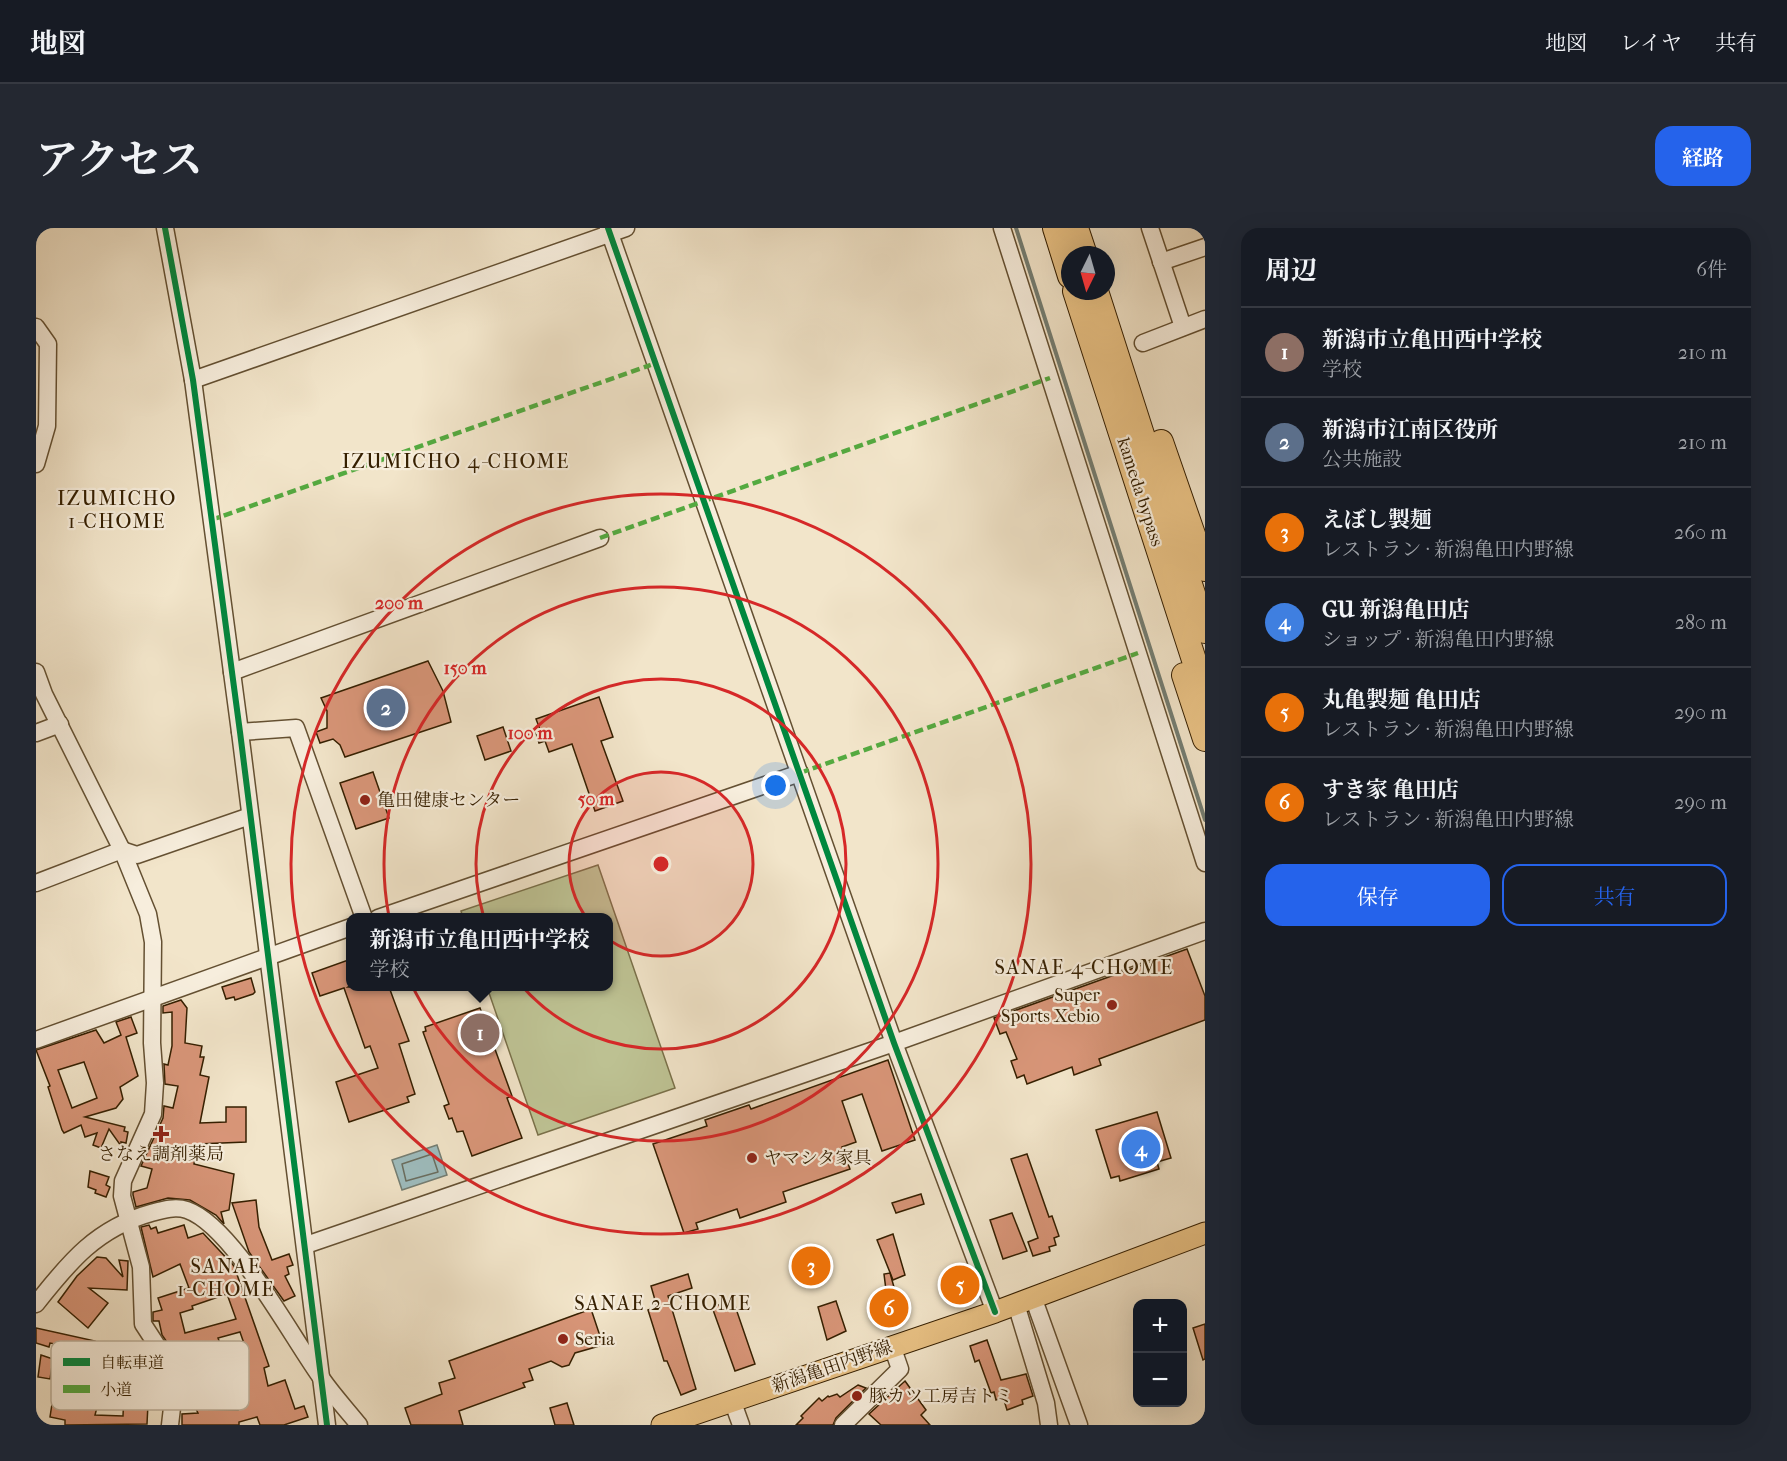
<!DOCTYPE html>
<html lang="ja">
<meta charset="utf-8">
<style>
:root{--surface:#171b24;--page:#242831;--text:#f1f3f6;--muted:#9ea1a6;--line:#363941;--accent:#2563eb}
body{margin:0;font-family:"IM FELL French Canon","Noto Serif JP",serif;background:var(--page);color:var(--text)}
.controls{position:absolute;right:18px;bottom:18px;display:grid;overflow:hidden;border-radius:12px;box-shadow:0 6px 24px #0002}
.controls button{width:54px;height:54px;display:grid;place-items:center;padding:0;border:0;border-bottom:2px solid var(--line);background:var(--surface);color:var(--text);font:30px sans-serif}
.compass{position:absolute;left:1025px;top:18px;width:54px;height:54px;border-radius:50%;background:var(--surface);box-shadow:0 6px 24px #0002;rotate:185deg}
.you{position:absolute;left:740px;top:558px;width:21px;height:21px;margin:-15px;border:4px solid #fff;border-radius:50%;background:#1a73e8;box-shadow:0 0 0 9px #1a73e833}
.badge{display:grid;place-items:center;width:39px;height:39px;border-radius:50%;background:var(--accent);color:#fff;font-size:20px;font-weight:700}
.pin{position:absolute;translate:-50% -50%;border:3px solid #fff;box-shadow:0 2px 6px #0006}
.popup{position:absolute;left:310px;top:685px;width:267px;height:78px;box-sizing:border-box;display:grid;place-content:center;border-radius:12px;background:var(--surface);filter:drop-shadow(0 2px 4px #0005);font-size:20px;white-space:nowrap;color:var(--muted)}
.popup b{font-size:22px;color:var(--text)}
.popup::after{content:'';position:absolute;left:50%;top:100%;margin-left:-12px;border:12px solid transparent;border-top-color:var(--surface)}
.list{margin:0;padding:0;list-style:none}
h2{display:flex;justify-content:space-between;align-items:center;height:78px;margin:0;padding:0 24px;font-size:26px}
h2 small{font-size:20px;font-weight:400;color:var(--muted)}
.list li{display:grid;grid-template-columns:39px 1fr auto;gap:18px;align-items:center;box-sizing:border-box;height:90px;padding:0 24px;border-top:2px solid var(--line)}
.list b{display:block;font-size:22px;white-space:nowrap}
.list p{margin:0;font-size:20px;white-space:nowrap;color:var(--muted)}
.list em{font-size:20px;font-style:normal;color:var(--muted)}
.actions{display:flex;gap:12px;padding:18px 24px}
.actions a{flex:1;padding:14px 0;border:2px solid var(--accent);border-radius:18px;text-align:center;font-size:21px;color:var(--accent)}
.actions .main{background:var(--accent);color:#fff}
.map{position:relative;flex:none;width:1169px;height:1197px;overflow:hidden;border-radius:18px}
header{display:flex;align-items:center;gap:36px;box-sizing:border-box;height:84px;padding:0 30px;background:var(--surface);border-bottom:2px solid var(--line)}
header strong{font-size:28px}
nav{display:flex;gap:33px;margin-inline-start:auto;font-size:21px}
.intro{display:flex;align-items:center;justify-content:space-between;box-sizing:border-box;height:144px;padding:0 36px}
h1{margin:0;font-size:42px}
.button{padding:15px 27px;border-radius:18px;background:var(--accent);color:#fff;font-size:21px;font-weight:700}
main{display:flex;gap:36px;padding:0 36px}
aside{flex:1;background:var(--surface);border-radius:18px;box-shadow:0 6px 24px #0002}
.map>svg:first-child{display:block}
</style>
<header>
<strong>地図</strong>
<nav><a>地図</a><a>レイヤ</a><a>共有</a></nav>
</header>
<div class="intro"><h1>アクセス</h1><a class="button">経路</a></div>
<main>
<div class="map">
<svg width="1169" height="1197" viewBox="0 0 1169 1197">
<rect width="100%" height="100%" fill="#f2e5ca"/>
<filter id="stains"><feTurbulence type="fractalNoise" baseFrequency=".00333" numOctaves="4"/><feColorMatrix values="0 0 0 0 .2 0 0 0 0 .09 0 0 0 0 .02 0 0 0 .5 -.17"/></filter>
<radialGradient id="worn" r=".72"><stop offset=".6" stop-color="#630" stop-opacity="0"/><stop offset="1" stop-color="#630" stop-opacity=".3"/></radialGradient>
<path fill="#bec394" stroke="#7a714a" stroke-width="1.5" d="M562,637L639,860L502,907L451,759L573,758V690H427L425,683Z"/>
<path fill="#9ebdbf" stroke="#747e73" stroke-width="1.5" d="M401,917L411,947L366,962L356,932Z"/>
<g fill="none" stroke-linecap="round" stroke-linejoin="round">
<path stroke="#6a6e60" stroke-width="1.5" d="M396,926L402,944L370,953L366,936Z"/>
<path stroke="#747e73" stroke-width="4" d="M980,0L1169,592"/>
</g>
<g fill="#d99679" stroke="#351f00" stroke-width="1.5" fill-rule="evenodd">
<path d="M392,433L407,463L415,494L309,529L304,517L297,511L284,515L280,504L291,500V483L285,470Z"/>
<path d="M563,469L577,509L565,513L587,573L559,583L536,516L513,524L509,513L503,515L500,505L505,504L500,491Z"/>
<path d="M467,499L475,523L449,532L441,508Z"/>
<path d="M337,544L353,590L320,601L304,555Z"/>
<path d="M1151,721L1169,768V792L1063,831L1065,837L1038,847L1036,839L991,856L988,847L981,850L975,833L981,831L970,804L964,806L958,790Z"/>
<path d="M315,731V757L312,759H353L373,813L363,816L379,866L371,869L373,874L313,894L300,854L342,840L334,818L329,820L308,760L284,768L276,745Z"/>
<path d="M215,750L219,764L217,766L199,772L198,769L190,771L186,759Z"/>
<path d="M145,772L151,780L149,815L166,818L164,829H168L164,847L173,849L164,895L190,894V879H210V914L162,916L158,936L198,946L193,982L185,984L188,996L180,987L154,972L132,970L100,979L97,967V964L111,960L116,941L105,938L127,890L128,878L137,880L142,858L129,856L128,836L132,837L136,818V784L127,785V778Z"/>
<path d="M444,780L476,868L471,870L486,910L436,928L427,903L421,904L416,890L413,891L408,878L413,876L387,804L390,803L389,799Z"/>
<path d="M95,789L101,805L90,809L102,848L84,859L87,871L80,880L49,889L89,899L88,903L92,904L90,915L85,914V918L73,901L65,920L57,917L61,905L49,909L45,897L28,905L26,902L12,859L14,858L0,822L60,802L68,815L85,807L80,794ZM48,834L61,870L36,880L22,842Z"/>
<path d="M852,832L879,912L846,923L826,866L806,873L820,914L806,919L814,941L747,964L750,974L704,990L701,981L660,995L662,1001L648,1005L617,916L671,898L669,892L713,877L715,881Z"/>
<path d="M1121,884L1135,930L1121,934L1123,941L1084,953L1083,948L1075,950L1060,902Z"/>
<path d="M991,926L1013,989L1016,988L1023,1008L1018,1010L1020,1017L1013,1019L1014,1023L997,1028L992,1014L1002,1010L975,931Z"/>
<path d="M54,943L73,949L70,957L74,959L70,969L59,965L60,962L52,959Z"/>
<path d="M885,966L888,976L860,985L856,975Z"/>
<path d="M220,972L223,999L236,1032L253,1026L257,1037L251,1039L253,1046L249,1048L259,1068L248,1073L213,1024L196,975Z"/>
<path d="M976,985L991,1023L967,1031L954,992Z"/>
<path d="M113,997L115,1001L120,999L122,1005L148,997L152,1010L167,1005L198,1038L233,1138L228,1140L232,1158L249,1152L259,1181L268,1178L272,1189L248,1197H224L221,1189L203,1194V1197H146V1186L162,1185L160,1181L202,1182L194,1148L176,1153L179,1161L157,1167L153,1155L158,1154L150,1131L144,1133L126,1107L123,1093H117V1084L126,1082L122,1070L153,1060L144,1036L117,1049L105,999ZM191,1066L200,1091L149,1105L144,1085L157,1081L156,1078ZM204,1104L212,1127L191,1134L182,1110Z"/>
<path d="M857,1006L869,1047L857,1052L841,1012Z"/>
<path d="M776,1027L777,1031L784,1029L789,1040L770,1047L764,1032Z"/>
<path d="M61,1029L70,1030L87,1049L83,1032L92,1033L91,1062L53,1060L72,1075L52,1100L22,1074L41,1048Z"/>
<path d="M927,1041L936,1065L914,1072L908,1053L911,1052L909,1048Z"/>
<path d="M854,1045L867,1091L847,1097L839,1073L851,1070L848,1046Z"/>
<path d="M652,1046L656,1060L632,1068L660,1161L645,1167L631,1133H628L612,1082L621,1079L615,1058Z"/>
<path d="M697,1072L719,1136L699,1143L676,1079Z"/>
<path d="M800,1073L810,1103L791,1112L782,1079Z"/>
<path d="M555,1081L567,1117L539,1125L533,1137L526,1139L515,1133L493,1141L497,1152L487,1155L489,1159L423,1183L427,1197H375L369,1180L406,1166L403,1155L419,1150L413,1133Z"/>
<path d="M1169,1096V1131L1167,1132L1157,1100Z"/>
<path d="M0,1100L59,1113L57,1123L14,1115L13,1119L0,1115Z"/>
<path d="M951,1112L965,1152L990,1146L997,1168L986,1172L987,1176L971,1182L967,1169L960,1172L958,1164L955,1165L943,1132L939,1134L934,1118Z"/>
<path d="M5,1127L17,1131L14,1151L2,1149Z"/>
<path d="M104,1132L112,1142L95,1155L90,1142Z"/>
<path d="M46,1138L74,1146L70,1161L66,1160L59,1187L87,1188L88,1164L104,1165L99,1159L121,1161L120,1176H112L111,1196L29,1197V1192L14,1189L16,1176L30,1178L35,1157L41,1159Z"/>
<path d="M869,1153L890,1182L885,1187L894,1197H845L833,1186Z"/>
<path d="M822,1157L830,1160L800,1190L797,1197H760L767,1190L765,1188L783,1170L786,1173L792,1168L793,1169L801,1166L804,1169Z"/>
<path d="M531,1175L538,1197H519L514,1180Z"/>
</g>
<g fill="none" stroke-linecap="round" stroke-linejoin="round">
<g stroke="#645032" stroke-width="19">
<g id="minor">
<path d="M129,0L157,152L204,504L291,1197"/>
<path d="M572,0L858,815L959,1084"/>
<path d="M966,0L1169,635"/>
<path d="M1114,0L1147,99"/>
<path d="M1125,34L1169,19"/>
<path d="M0,99L12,116L11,198L0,236"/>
<path d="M1107,115L1169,91"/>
<path d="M157,152L590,0"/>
<path d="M0,444L8,466L86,622L112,686L117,714L116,815L119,855L117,886L87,953L86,968L105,1039L107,1096L135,1139L139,1154L134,1197"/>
<path d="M196,444L564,310"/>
<path d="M204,504L260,500L328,690"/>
<path d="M0,505L24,496"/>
<path d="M0,655L86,622L101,627L214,588"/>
<path d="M342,690L764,545"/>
<path d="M0,812L315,699"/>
<path d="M270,1017L858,815L1169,703"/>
<path d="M997,1069L1043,1197"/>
<path d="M0,1076C33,1034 61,1000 115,985C126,982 139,978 151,982C197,998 256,1110 286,1151C297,1167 311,1182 323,1197"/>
<path d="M980,1076L1010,1175L1013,1197"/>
<path d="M696,1172L705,1197"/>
<path d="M807,1197L864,1141L856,1118"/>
</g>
</g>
<g stroke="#351f00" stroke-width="23">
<path id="major" d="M626,1197L959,1084L1169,1005"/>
</g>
<g stroke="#351f00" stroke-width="26">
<g id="highway">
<path d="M1019,0L1034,48"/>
<path d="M1040,0L1049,27"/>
<path d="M1039,63L1169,466"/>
<path d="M1060,63L1169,403"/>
<path d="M1125,214L1169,341"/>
<path d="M1148,447L1169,511"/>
</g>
</g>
<use href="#minor" stroke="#f7eedd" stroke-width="16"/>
<use href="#major" stroke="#e9c285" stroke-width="21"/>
<use href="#highway" stroke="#e9c285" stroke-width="24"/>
<g stroke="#54aa40" stroke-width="4.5" stroke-dasharray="9 4.5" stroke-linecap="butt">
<path d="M175,292L620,135"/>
<path d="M564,310L1014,150"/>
<path d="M764,545L1102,425"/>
</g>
<g stroke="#f7eedd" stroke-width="10">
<g id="cycleway">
<path d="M129,0L157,152L204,504L291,1197"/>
<path d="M572,0L858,815L959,1084"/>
</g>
</g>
<use href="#cycleway" stroke="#00873e" stroke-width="6"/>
</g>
<circle cx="625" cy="636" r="92" fill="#d62828" fill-opacity=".12"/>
<g fill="none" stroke="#d62828" stroke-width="3">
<circle cx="625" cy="636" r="92"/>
<circle cx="625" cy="636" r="185"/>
<circle cx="625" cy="636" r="277"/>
<circle cx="625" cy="636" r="370"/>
</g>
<g fill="#8f2418" stroke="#f7eedd" stroke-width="2">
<circle cx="329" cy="572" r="6"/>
<circle cx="1076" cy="777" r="6"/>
<path d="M122 897h6v6h6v6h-6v6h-6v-6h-6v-6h6z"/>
<circle cx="716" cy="930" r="6"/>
<circle cx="527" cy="1111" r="6"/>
<circle cx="821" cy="1168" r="6"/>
</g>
<g text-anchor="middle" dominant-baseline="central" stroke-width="4.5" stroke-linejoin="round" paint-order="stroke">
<g font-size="18" fill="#351f00" stroke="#f7eedd">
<text transform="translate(1104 264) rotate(72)">kameda bypass</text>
<text transform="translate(796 1139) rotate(-19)">新潟亀田内野線</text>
</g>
<g font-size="18" fill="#351f00" stroke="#f7eedd" text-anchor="start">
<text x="341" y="572">亀田健康センター</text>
<text x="1064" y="767" text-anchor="end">Super<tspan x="1064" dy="21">Sports Xebio</tspan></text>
<text x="125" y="926" text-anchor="middle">さなえ調剤薬局</text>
<text x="728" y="930">ヤマシタ家具</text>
<text x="539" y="1111">Seria</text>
<text x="833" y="1168">豚カツ工房吉トミ</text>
</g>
<g font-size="20" letter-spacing="1.5" fill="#351f00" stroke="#f7eedd">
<text x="420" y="233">IZUMICHO 4-CHOME</text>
<text x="81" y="270">IZUMICHO<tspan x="81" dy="23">1-CHOME</tspan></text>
<text x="1048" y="739">SANAE 4-CHOME</text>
<text x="190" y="1038">SANAE<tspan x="190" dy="23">1-CHOME</tspan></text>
<text x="627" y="1075">SANAE 2-CHOME</text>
</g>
</g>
<rect x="15" y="1113" width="198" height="69" rx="9" fill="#f7eedd" stroke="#bdb09b" stroke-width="1.5"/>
<rect x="27" y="1130" width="27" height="8" fill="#00873e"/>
<rect x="27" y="1157" width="27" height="8" fill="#54aa40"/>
<g font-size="16" fill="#351f00">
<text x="64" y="1140">自転車道</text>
<text x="64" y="1167">小道</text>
</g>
<circle cx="625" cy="636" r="9" fill="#d62828" stroke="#f7eedd" stroke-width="3"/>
<g font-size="18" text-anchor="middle" font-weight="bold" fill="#d62828" stroke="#f7eedd" stroke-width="4.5" stroke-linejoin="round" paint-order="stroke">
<text x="363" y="381">200 m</text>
<text x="429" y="446">150 m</text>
<text x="494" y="511">100 m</text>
<text x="560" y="577">50 m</text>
</g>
<rect width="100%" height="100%" filter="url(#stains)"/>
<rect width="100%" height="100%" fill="url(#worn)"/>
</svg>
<div class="controls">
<button>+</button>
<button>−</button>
</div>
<svg class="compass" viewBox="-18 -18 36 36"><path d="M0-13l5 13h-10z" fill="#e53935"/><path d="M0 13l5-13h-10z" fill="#9ea1a6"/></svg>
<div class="you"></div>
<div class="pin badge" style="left:444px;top:805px;background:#8d6e63">1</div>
<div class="popup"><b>新潟市立亀田西中学校</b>学校</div>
<div class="pin badge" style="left:350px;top:480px;background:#5c6f8a">2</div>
<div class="pin badge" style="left:775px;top:1038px;background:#e8710a">3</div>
<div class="pin badge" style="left:1105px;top:921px;background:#3f7fe0">4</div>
<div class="pin badge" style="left:924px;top:1057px;background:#e8710a">5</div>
<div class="pin badge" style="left:853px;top:1080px;background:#e8710a">6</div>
</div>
<aside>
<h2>周辺<small>6件</small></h2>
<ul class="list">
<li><span class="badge" style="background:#8d6e63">1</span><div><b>新潟市立亀田西中学校</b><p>学校</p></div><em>210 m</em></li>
<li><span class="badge" style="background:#5c6f8a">2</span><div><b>新潟市江南区役所</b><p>公共施設</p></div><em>210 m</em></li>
<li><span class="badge" style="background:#e8710a">3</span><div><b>えぼし製麺</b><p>レストラン · 新潟亀田内野線</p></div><em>260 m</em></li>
<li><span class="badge" style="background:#3f7fe0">4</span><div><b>GU 新潟亀田店</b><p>ショップ · 新潟亀田内野線</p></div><em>280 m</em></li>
<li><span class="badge" style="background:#e8710a">5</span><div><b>丸亀製麺 亀田店</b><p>レストラン · 新潟亀田内野線</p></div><em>290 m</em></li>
<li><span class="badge" style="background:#e8710a">6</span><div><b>すき家 亀田店</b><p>レストラン · 新潟亀田内野線</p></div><em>290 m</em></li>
</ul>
<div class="actions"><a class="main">保存</a><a>共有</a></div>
</aside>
</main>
